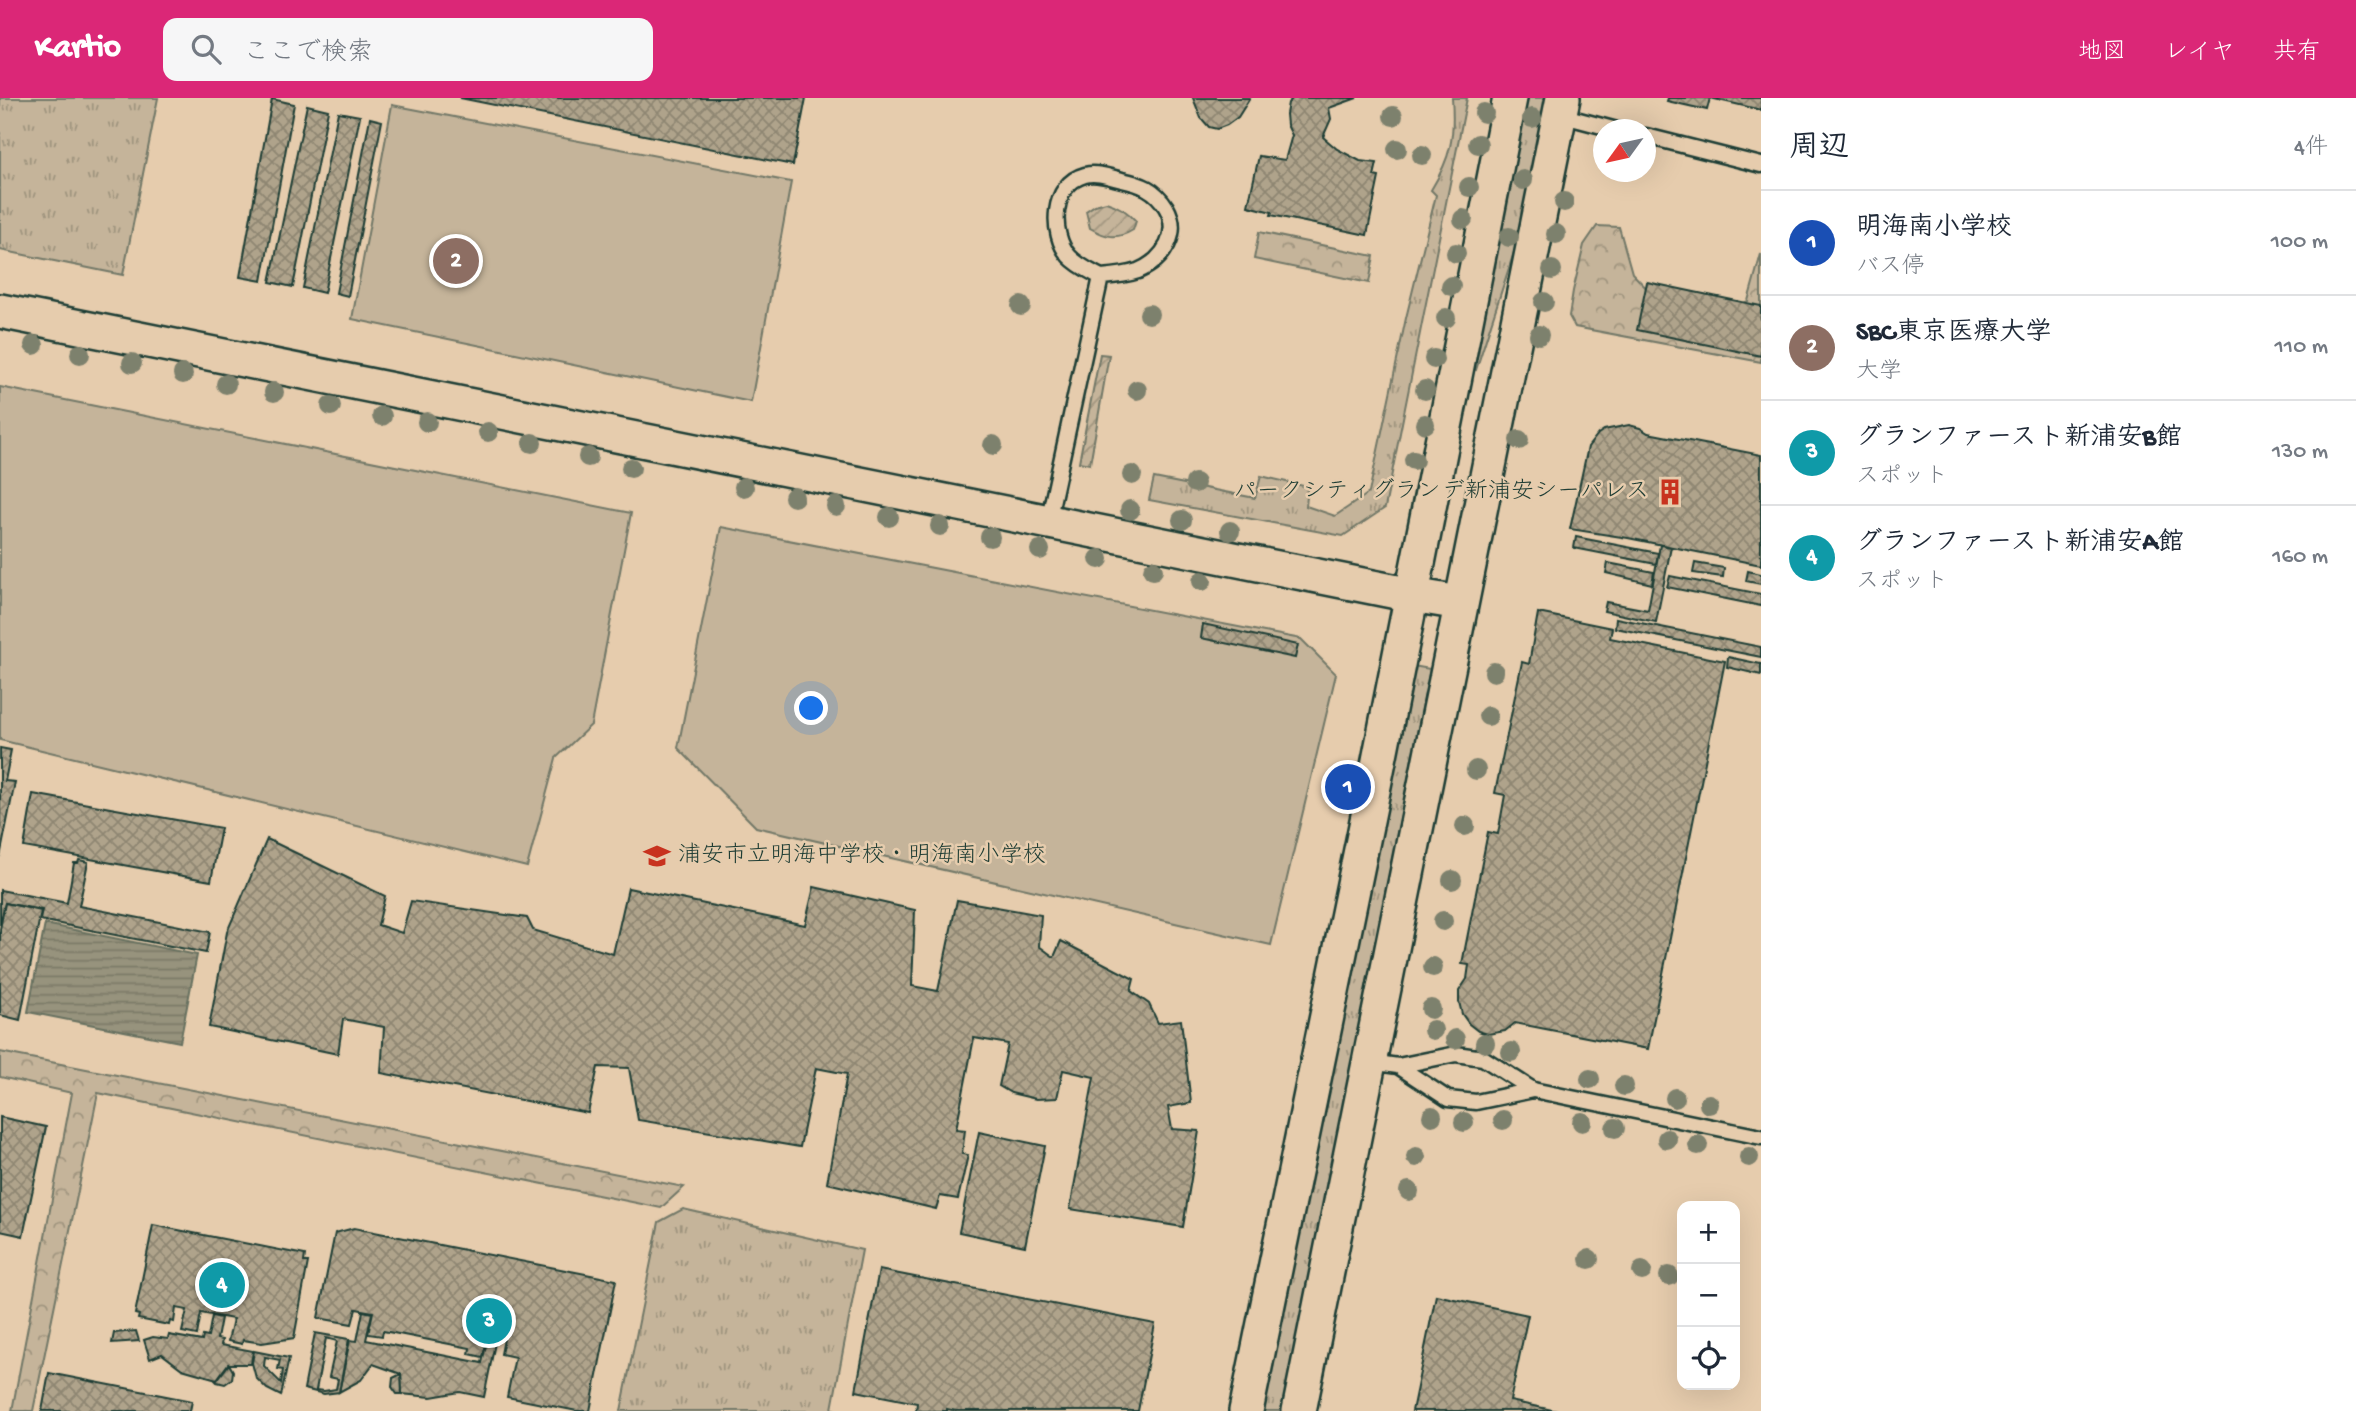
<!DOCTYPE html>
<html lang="ja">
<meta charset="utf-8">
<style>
:root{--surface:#fff;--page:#f6f6f7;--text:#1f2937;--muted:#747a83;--line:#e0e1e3;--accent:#db2777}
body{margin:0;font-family:"Gochi Hand","Klee One",sans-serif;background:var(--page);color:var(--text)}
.controls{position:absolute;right:21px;bottom:21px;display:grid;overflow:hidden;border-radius:14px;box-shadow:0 7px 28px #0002}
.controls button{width:63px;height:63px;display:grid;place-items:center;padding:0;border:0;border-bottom:2px solid var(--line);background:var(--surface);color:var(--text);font:35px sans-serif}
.compass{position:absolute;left:1593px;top:21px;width:63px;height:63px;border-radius:50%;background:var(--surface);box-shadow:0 7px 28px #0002;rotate:237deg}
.you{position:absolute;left:812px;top:611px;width:24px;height:24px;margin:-18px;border:5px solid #fff;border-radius:50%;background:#1a73e8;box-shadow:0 0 0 10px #1a73e833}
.badge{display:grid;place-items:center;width:46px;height:46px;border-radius:50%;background:var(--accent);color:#fff;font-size:23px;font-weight:700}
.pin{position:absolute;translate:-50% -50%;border:4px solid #fff;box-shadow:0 2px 7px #0006}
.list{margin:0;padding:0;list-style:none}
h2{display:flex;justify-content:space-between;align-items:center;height:91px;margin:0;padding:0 28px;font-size:30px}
h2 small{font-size:23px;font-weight:400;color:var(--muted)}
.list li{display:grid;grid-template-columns:46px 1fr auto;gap:21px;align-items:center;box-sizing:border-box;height:105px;padding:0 28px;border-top:2px solid var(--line)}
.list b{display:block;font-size:26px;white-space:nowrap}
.list p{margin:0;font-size:23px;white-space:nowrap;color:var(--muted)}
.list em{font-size:23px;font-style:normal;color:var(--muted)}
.icon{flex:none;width:38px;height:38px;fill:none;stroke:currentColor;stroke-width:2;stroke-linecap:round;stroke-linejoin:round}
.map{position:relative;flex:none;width:1761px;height:1313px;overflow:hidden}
header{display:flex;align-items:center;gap:42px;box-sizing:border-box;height:98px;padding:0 35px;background:var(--accent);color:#fff}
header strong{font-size:33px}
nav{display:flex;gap:38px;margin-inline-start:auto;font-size:24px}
.search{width:490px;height:63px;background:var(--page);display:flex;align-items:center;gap:18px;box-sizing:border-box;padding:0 24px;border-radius:14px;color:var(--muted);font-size:26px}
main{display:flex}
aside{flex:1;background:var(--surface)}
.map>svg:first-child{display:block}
</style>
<header>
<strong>Kartio</strong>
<div class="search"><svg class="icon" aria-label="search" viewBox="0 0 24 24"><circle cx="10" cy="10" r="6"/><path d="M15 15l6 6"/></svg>ここで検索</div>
<nav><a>地図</a><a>レイヤ</a><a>共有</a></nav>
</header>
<main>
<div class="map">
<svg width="1761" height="1313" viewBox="0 0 1761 1313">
<defs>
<pattern id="grass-tufts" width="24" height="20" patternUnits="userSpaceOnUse" patternTransform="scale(1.75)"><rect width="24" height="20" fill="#c5b49a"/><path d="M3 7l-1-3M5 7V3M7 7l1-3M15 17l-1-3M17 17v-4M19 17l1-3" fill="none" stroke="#9f947e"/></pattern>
<pattern id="forest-crowns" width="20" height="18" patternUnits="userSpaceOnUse" patternTransform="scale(1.75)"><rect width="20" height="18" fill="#c5b49a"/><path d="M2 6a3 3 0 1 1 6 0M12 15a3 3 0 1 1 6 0" fill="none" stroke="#9f947e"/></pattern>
<pattern id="garden-furrows" width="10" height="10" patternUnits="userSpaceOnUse" patternTransform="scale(1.75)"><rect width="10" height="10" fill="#c5b49a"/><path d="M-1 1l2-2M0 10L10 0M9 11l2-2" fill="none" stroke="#9f947e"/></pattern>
<pattern id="water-rules" width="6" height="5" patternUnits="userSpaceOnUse" patternTransform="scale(1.75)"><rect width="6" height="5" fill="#97937d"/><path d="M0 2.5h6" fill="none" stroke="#7b7967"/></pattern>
<pattern id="building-cross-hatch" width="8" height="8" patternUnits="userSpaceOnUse" patternTransform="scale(1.75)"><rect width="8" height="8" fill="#afa38b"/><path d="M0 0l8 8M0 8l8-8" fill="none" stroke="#8e8672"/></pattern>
</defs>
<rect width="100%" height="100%" fill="#e6ccad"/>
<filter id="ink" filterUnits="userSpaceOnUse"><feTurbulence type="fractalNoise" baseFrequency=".0143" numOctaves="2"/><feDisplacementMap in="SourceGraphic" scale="14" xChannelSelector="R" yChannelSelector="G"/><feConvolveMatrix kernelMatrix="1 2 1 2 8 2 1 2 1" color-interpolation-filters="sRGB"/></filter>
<g filter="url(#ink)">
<g fill="url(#grass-tufts)" stroke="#727867" stroke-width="2">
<path d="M0,0H158L123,177L0,152Z"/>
<path d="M1452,0H1467L1385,410L1343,438L1149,402L1154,380L1255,400L1261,378L1308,389L1306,408L1335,418L1369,395L1406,220L1436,97L1431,92C1451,59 1455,39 1452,0Z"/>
<path d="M1526,0H1546L1518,142L1476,272L1472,271Z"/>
<path d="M1413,568L1430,571L1282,1313H1263Z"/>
<path d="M683,1111L862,1152L832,1311L840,1313H621L659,1124Z"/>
</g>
<g fill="url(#forest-crowns)" stroke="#727867" stroke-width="2">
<path d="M1597,128L1619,129L1632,175L1650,194L1730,212L1748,203L1761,156V264L1575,229L1569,218L1573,193L1584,147Z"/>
<path d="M1259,134L1374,158L1369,185L1254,161Z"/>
<path d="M0,954L684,1089L661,1110L98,995L33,1313H12L72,995L0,979Z"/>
</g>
<g fill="url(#garden-furrows)" stroke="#727867" stroke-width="2">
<path d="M1106,104C1119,108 1127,113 1136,123L1133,132C1117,142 1105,139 1090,130L1086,113L1095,107Z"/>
<path d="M1100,256L1109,257L1090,366L1079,364Z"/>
</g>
<g fill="#c5b49a" stroke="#727867" stroke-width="2">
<path d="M392,7L791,84L751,304L352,221Z"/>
<path d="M0,289L631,415L591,627L556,660L527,769L0,642Z"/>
<path d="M721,429L1301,541L1336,576L1271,847L756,729L678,650Z"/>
</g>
<path fill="url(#water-rules)" stroke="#677160" stroke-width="2" d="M45,826L197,857L180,944L28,914Z"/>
<g fill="url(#building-cross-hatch)" stroke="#1f3d34" stroke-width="2" fill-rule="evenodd">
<path d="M460,0H806L793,67Z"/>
<path d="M1193,0H1250L1238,19L1227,27L1217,31L1209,29L1201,20Z"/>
<path d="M1293,0H1357L1329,10L1331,21L1323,39L1337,51L1360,63L1377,65L1374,78L1379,79L1367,137L1271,117L1272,114L1248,108L1259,58L1285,62L1292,37L1287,27L1286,16L1288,5Z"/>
<path d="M1668,0H1761V12L1710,0L1707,12L1667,3Z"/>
<path d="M272,1L294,6L262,183L240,179Z"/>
<path d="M307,7L328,12L293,189L270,184Z"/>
<path d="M338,14L360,18L324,195L303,190Z"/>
<path d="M370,20L382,23L348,198L336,195Z"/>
<path d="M1647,184L1761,208V258L1637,232Z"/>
<path d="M1629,327L1640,330L1648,335L1761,357V467L1628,440L1570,431L1588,349L1598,336L1604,332Z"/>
<path d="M1576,439L1658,455L1656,466L1574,450Z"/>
<path d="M1660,447L1671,449L1656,524L1604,513L1606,504L1648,512Z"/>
<path d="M1608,465L1654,474L1652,486L1606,475Z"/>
<path d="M1695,465L1724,470L1723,479L1693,475Z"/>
<path d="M1748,473L1761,476V486L1746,483Z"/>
<path d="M1670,478L1761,496V508L1667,489Z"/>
<path d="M1538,515L1612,530L1610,540L1725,563L1648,951L1515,925L1505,933L1488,936L1478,933L1469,926L1462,916L1459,904V893L1467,881L1469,867L1462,866L1488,734L1498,736L1505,697L1495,695L1522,564L1529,566Z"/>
<path d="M1616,520L1761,549V559L1615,530Z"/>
<path d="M1203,526L1298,547L1295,560L1201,540Z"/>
<path d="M1728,559L1761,566V577L1727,569Z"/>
<path d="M0,650L11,652L5,683L15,684L0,759Z"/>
<path d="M33,696L221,730L211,783L24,749Z"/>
<path d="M267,741L385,798L378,827L402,835L411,803L527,820L533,832L613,856L628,790L805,827L814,789L915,812L912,888L938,893L957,802L1041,817L1039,848L1054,859L1061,843L1134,881L1131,893L1149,906L1158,925L1181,922L1191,1005L1168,1009L1172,1031L1199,1033L1183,1129L1070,1111L1094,979L1063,972L1057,1000L1036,1001L1011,995L999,988L1008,946L974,940L956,1031L965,1032L962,1056L968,1057L958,1101L940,1098L936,1111L827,1085L847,976L816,970L800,1049L638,1022L629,970L598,969L588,1015L381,975L384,929L343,921L338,956L209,929L227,834Z"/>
<path d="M79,762L88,764L79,808L210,834L206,855L40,822L42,812L5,805L0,827V792L67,805L74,765H78Z"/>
<path d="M5,805L41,813L20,922L0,917V831Z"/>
<path d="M0,1019L46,1029L23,1138L0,1133Z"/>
<path d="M979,1034L1045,1048L1025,1148L959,1134Z"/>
<path d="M153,1127L305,1157L304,1164H308L294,1240L262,1245L243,1242L242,1246L228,1243L233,1221L201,1215L197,1237L182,1234L187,1212L176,1210L174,1224L170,1223L169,1227L138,1221L139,1217L135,1216Z"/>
<path d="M354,1130L616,1182L590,1313H577L507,1299L515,1259L501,1256L504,1241L488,1237L483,1259L469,1256L470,1250L383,1233L382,1238L368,1236L373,1214L356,1211L352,1226L318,1220L335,1135Z"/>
<path d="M879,1172L1155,1226L1138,1313H956L947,1311V1313H916L917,1305L856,1293Z"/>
<path d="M1436,1197L1528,1217L1510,1303L1557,1313H1412Z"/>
<path d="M363,1213L372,1215L366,1242L482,1265L488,1238L496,1240L484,1299L460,1294L431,1299L402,1296L401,1276L373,1266L361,1282L339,1294L350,1242L357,1243Z"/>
<path d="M212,1218L221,1220L217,1241L222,1242L221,1247L253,1253L251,1266H228L217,1281L182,1271L162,1256L150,1261L144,1242L153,1239L168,1241L169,1237L202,1243L203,1238L208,1239Z"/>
<path d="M136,1233L139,1243L112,1245L114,1235Z"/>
<path d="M315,1235L349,1241L339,1294L324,1296L304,1291ZM326,1240L337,1243L329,1279L338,1281L336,1291L324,1293L316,1292Z"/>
<path d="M254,1253L289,1260L281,1298L267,1291L256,1280L252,1265ZM265,1259L280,1262L278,1271L283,1272L281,1285L264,1268Z"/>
<path d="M229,1266L233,1273L232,1281L225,1286L217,1284L215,1282H217Z"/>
<path d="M49,1275L192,1303L190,1313H42Z"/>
<path d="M401,1276L402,1296H397L392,1289L393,1280Z"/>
</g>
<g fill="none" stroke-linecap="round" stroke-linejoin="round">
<g stroke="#1f3d34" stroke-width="19">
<g id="service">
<path d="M1560,17L1617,32"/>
<path d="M1646,38L1761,67"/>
<path d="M1048,424L1101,179C1090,173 1078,168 1069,158C1050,136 1051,86 1085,77C1097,74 1110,79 1122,82C1141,86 1155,91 1166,109C1181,135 1164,162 1138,173C1126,177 1113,178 1101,179"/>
<path d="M1370,964L1398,968L1456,956L1483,960L1533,992L1476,1004L1448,1001L1398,968"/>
<path d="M1533,992L1761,1039"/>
</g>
</g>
<g stroke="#1f3d34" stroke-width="38">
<g id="tertiary">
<path d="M0,213L1412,497L1460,505"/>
<path d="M1246,1313L1371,703L1510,0"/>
<path d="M1299,1313L1563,0"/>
</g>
</g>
<use href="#service" stroke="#e6ccad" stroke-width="14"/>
<use href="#tertiary" stroke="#e6ccad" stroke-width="33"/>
</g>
<g fill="#7d816d">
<circle cx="1484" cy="15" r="10"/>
<circle cx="1393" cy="18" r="10"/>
<circle cx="1532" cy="20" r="10"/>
<circle cx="1478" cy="46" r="10"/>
<circle cx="1397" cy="51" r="10"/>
<circle cx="1422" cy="57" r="10"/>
<circle cx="1523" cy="82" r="10"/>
<circle cx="1469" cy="89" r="10"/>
<circle cx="1564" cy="104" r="10"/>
<circle cx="1463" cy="121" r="10"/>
<circle cx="1556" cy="136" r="10"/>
<circle cx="1509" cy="139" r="10"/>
<circle cx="1456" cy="155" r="10"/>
<circle cx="1552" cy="172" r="10"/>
<circle cx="1451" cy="188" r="10"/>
<circle cx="1544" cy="204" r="10"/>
<circle cx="1021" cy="208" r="10"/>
<circle cx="1149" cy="216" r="10"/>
<circle cx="1446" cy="220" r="10"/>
<circle cx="1539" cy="237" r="10"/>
<circle cx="34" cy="247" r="10"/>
<circle cx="80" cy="256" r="10"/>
<circle cx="1434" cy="261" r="10"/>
<circle cx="132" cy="265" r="10"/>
<circle cx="183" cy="276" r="10"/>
<circle cx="226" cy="286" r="10"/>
<circle cx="1137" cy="292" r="10"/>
<circle cx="1425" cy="292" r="10"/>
<circle cx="274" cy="294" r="10"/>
<circle cx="331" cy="308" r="10"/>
<circle cx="382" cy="318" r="10"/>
<circle cx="427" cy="324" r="10"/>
<circle cx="1425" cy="326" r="10"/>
<circle cx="488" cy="334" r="10"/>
<circle cx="1519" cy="342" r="10"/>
<circle cx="532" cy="345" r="10"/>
<circle cx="993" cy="347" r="10"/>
<circle cx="588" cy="359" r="10"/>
<circle cx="1414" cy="362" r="10"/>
<circle cx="631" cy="370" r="10"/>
<circle cx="1132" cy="377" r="10"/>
<circle cx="1195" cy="385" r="10"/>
<circle cx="744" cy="389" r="10"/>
<circle cx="794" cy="399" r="10"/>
<circle cx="836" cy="408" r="10"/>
<circle cx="1130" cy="412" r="10"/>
<circle cx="889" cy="419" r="10"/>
<circle cx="1182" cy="422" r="10"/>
<circle cx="940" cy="428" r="10"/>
<circle cx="1230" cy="433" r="10"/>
<circle cx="990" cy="439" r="10"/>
<circle cx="1040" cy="452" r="10"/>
<circle cx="1099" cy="461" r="10"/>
<circle cx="1153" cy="472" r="10"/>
<circle cx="1202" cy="483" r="10"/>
<circle cx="1494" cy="574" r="10"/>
<circle cx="1488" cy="618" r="10"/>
<circle cx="1476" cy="672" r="10"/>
<circle cx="1465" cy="728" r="10"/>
<circle cx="1452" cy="782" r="10"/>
<circle cx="1443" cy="823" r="10"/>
<circle cx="1433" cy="869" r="10"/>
<circle cx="1431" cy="911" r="10"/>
<circle cx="1433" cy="932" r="10"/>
<circle cx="1455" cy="941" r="10"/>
<circle cx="1485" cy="945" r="10"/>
<circle cx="1511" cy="954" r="10"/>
<circle cx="1590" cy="981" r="10"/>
<circle cx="1624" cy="988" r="10"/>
<circle cx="1675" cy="1000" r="10"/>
<circle cx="1709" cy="1006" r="10"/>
<circle cx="1432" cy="1018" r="10"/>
<circle cx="1503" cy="1022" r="10"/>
<circle cx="1464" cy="1024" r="10"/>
<circle cx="1582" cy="1024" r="10"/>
<circle cx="1615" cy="1030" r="10"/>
<circle cx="1667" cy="1041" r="10"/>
<circle cx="1698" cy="1047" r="10"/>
<circle cx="1416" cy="1059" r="10"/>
<circle cx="1749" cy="1059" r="10"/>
<circle cx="1409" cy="1093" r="10"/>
<circle cx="1589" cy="1161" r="10"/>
<circle cx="1642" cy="1173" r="10"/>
<circle cx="1669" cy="1178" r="10"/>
</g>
</g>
<defs>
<g id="building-bare" transform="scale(2.1)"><path d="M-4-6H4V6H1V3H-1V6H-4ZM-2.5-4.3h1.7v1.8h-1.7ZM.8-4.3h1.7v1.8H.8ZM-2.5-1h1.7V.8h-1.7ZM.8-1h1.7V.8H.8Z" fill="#c8321e" stroke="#e6ccad" stroke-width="2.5" paint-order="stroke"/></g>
<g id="school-bare" transform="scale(2.1)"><path d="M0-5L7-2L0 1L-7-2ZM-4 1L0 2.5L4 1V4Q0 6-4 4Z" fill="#c8321e" stroke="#e6ccad" stroke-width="2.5" paint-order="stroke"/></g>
</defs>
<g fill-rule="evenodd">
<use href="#building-bare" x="1670" y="394"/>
<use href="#school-bare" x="657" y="758"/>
</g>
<g text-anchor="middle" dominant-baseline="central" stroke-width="5" stroke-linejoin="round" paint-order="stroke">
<g font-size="23" fill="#1f3d34" stroke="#e6ccad" text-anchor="end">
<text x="1649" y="394">パークシティグランデ新浦安シーパレス</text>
<text x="678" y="758" text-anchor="start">浦安市立明海中学校・明海南小学校</text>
</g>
</g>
</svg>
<div class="controls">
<button>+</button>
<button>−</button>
<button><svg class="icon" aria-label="locate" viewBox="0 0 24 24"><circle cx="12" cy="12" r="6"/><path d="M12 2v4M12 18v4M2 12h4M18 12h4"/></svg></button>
</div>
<svg class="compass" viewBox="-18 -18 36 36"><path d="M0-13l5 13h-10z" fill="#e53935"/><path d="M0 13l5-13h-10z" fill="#747a83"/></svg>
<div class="you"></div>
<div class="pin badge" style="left:1348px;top:689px;background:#1a4fb4">1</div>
<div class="pin badge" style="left:456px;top:163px;background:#8d6e63">2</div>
<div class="pin badge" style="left:489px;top:1223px;background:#0f9aa8">3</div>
<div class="pin badge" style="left:222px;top:1187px;background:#0f9aa8">4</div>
</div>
<aside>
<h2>周辺<small>4件</small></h2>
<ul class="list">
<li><span class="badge" style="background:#1a4fb4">1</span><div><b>明海南小学校</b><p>バス停</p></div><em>100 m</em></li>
<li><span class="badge" style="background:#8d6e63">2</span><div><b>SBC東京医療大学</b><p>大学</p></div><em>110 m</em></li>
<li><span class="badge" style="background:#0f9aa8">3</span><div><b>グランファースト新浦安B館</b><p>スポット</p></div><em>130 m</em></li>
<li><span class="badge" style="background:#0f9aa8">4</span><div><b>グランファースト新浦安A館</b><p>スポット</p></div><em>160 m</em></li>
</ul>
</aside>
</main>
